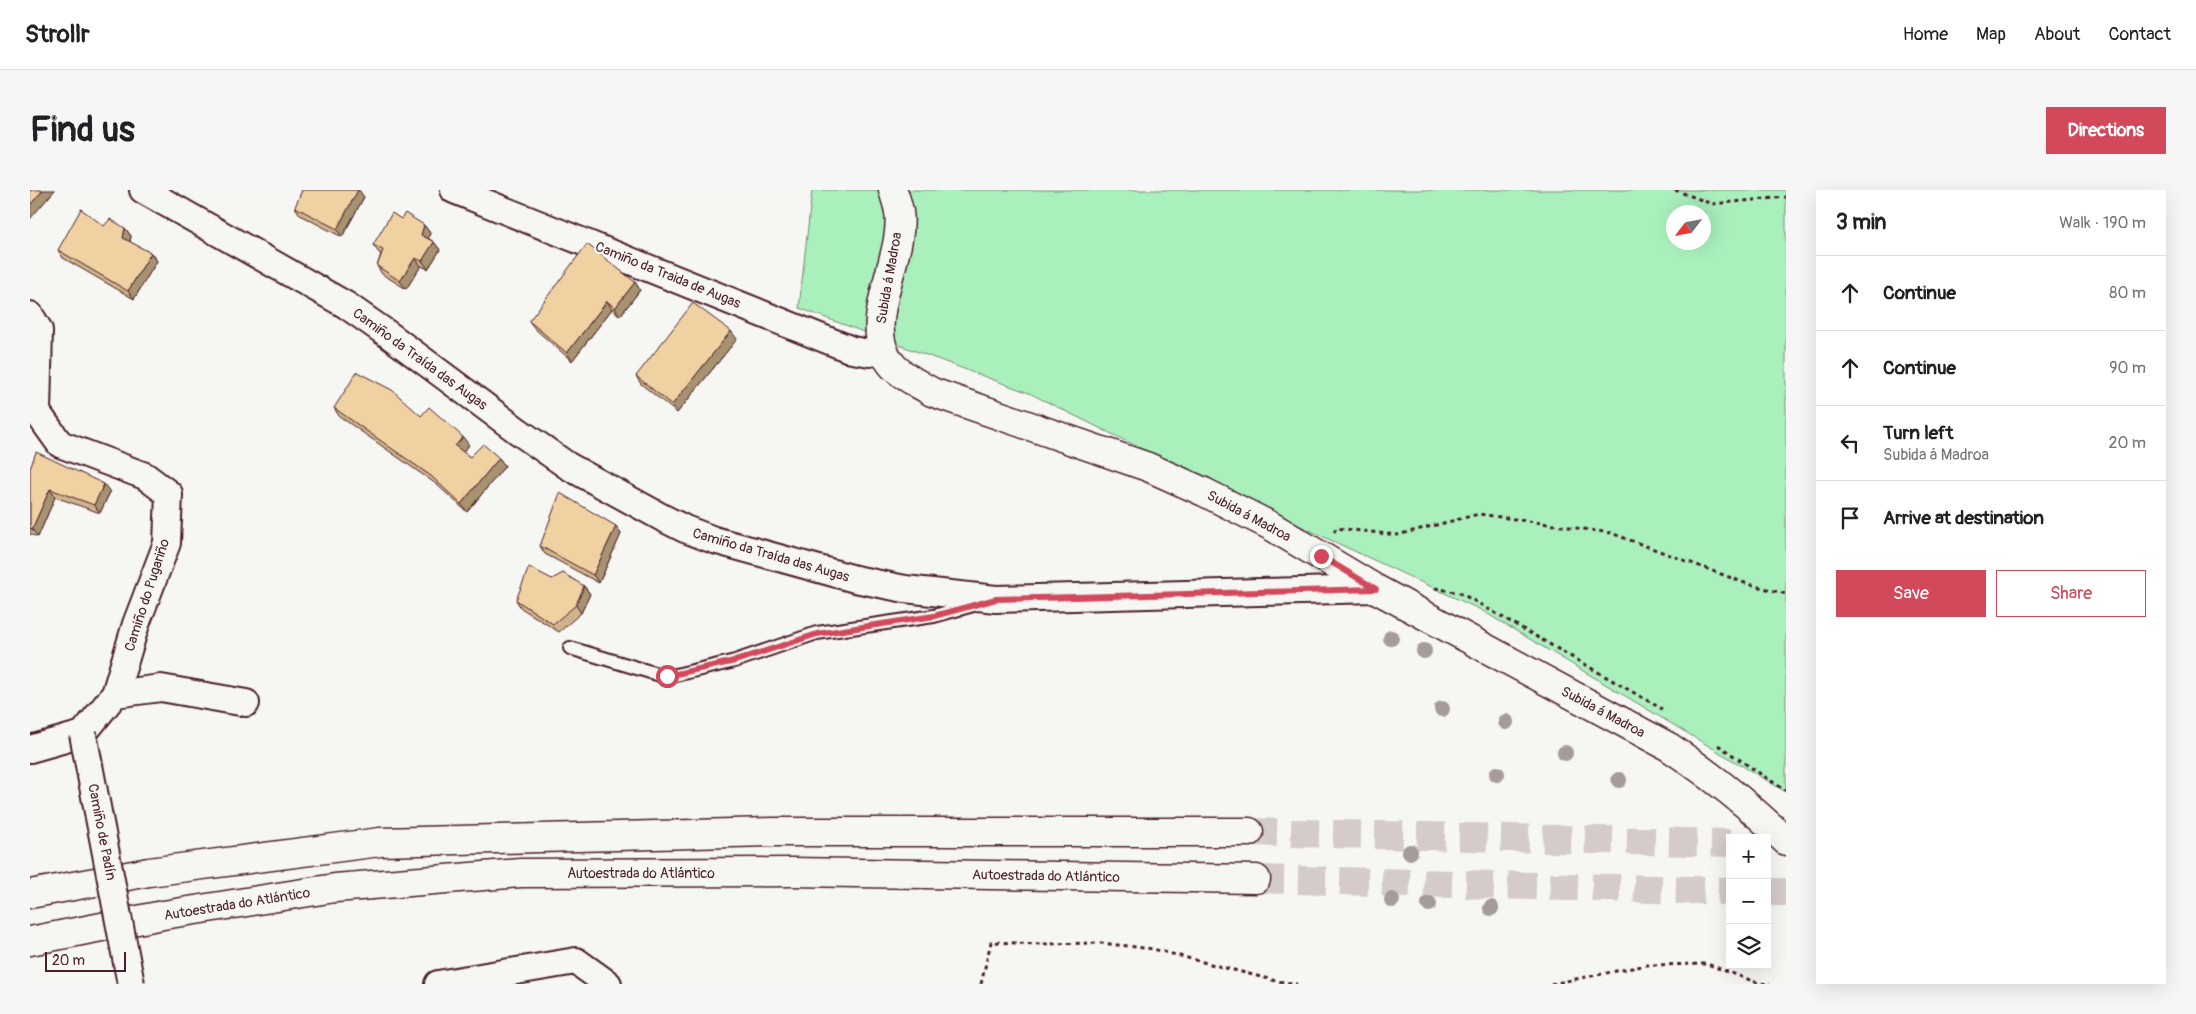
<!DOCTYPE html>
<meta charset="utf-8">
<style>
:root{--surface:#fff;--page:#f6f6f6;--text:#202124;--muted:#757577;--line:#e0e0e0;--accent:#d1495b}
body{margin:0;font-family:Pangolin,sans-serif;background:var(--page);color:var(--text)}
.controls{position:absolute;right:15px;bottom:15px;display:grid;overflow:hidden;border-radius:0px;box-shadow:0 5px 20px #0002}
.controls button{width:45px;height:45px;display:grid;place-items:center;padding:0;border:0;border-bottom:1px solid var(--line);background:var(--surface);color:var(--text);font:25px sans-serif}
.compass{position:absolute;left:1636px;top:15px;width:45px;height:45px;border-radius:50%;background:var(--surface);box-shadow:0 5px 20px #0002;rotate:238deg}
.scale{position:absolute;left:15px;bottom:12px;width:81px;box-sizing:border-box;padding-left:5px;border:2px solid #4a1f2b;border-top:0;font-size:14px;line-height:18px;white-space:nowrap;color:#4a1f2b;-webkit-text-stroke:4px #f6f6f2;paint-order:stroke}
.stop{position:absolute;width:15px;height:15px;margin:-11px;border:4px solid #d1495b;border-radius:50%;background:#fff}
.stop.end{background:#d1495b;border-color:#fff;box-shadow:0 1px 5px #0008}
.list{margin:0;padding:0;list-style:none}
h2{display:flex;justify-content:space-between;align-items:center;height:65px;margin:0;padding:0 20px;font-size:21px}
h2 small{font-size:16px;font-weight:400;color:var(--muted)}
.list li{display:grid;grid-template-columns:32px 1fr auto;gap:15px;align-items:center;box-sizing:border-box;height:75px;padding:0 20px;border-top:1px solid var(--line)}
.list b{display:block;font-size:19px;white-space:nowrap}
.list p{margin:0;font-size:16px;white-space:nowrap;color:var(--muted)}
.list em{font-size:16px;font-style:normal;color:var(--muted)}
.actions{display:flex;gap:10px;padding:15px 20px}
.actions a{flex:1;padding:11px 0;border:1px solid var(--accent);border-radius:0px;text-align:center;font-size:18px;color:var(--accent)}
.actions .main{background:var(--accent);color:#fff}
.icon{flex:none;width:28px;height:28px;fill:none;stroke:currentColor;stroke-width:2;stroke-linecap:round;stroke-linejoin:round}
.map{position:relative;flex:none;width:1756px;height:794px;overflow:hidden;border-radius:0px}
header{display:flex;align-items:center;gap:30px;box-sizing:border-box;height:70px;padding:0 25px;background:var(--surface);border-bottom:1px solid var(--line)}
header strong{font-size:24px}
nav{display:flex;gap:28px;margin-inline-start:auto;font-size:18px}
.intro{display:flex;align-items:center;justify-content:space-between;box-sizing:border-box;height:120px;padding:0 30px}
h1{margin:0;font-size:35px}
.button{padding:12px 22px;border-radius:0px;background:var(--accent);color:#fff;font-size:18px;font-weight:700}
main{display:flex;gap:30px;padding:0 30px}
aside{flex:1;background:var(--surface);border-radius:0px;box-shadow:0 5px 20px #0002}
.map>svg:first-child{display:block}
</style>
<header>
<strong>Strollr</strong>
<nav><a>Home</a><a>Map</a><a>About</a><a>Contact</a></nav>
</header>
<div class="intro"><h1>Find us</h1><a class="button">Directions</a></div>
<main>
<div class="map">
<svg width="1756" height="794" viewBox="0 0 1756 794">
<rect width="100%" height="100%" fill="#f6f6f2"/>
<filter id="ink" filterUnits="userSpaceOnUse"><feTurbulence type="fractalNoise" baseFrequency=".02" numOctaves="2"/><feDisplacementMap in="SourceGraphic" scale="10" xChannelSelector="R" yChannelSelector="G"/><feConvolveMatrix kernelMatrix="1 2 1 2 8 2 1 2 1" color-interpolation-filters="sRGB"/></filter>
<g filter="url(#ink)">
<path fill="#a9f0bd" stroke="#7a8874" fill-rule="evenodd" d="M782,0H1756V602L1451,420L1221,313L999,203L769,118ZM1644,22H1674V52H1644Z"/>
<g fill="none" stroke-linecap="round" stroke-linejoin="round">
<g stroke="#d4cbca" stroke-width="28" stroke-dasharray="28 14" stroke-linecap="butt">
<path d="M1219,642L1700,653"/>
<path d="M1226,689L1700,701"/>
<path d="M1737,702H1756"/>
</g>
<g stroke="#4a1f2b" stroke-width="16">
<path id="lane" d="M540,458L637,487L705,471L787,443L904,426L947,414"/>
</g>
<g stroke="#4a1f2b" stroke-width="30">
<g id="street">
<path d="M113,0L316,115L359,145L488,241L538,276L631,327L655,339L684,350L825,389L875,399L966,409L1346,399"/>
<path d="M424,0L822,160L840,163L853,160"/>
<path d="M0,125L9,140L7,222L30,254L115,286L139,304L137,353L106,434L85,504L53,544L0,559"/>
<path d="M85,504L131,498L216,513"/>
<path d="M408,794L546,771L578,794"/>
</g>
</g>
<g stroke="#4a1f2b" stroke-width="31">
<path id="secondary" d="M863,0C865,7 868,15 869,22C876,68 826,137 864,177C875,188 889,194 902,202L1118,277L1174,302L1241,336L1346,399L1639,557C1681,585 1720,616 1756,651"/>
</g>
<g stroke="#4a1f2b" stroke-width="31">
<g id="highway">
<path d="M0,704L119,682L350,652L742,642H1219"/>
<path d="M0,751L133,725L305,698L491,683L761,682L1226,689"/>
</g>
</g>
<g stroke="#4a1f2b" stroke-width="3" stroke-dasharray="4 4" stroke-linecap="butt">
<path d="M1645,0L1682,14L1756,7"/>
<path d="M1304,342L1306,338L1367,345L1449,324L1581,343L1715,393L1756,404"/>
<path d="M1405,398L1430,403L1448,413L1632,519"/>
<path d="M1688,555L1756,601"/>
<path d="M951,794L961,752L1011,754L1071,753L1123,759L1246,791L1267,794"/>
<path d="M1521,794L1617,775L1677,774L1728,793L1740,794"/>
</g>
<use href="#lane" stroke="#f6f6f2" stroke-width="12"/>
<use href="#street" stroke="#f6f6f2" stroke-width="26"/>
<use href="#secondary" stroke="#f6f6f2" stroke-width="28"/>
<use href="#highway" stroke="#f6f6f2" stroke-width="28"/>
<g stroke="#4a1f2b" stroke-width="30" stroke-linecap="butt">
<path id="street-bridge" d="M53,544L101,794"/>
</g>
<use href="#street-bridge" stroke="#f6f6f2" stroke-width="26"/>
</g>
<g fill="#a59c99">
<circle cx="1361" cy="448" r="8"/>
<circle cx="1394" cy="461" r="8"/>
<circle cx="1412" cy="519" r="8"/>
<circle cx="1476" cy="532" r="8"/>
<circle cx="1535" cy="563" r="8"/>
<circle cx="1467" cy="584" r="8"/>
<circle cx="1589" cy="590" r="8"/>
<circle cx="1380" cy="662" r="8"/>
<circle cx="1362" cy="710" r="8"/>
<circle cx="1399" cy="714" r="8"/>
<circle cx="1461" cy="718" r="8"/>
</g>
<g fill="#ceb48b" stroke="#4a1f2b">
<path d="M334,7L312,47L270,25L265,17Z"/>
<path d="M371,29L394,35L400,43L398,48L404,52L410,60L398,79L391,76L376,99L352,84L347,76L351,64L349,63L343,55Z"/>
<path d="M95,38L101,46L100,52L121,63L127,71L104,109L33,68L28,60Z"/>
<path d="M605,92L610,100L590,126L582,119L542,171L505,139L499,131Z"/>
<path d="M707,149L647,223L611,194L606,186Z"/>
<path d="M304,218L391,226L439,255L433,262L440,267L469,268L475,276L437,322L406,294L309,226Z"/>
<path d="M0,279L80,302L70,323L25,307L8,347L0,344Z"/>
<path d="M586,336L591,344L569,393L515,364L510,356Z"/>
<path d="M522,389L554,396L560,404L551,423L529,442L491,418L486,410Z"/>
</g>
<g fill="#a79271" stroke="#4a1f2b">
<path d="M13,0H25L0,29V15Z"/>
<path d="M328,0H329L334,7L312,47L307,39Z"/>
<path d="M394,35L400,43L397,53L391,45Z"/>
<path d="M95,38L101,46L99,56L93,48Z"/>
<path d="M404,52L410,60L398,79L392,71Z"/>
<path d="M121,63L127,71L104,109L98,101Z"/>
<path d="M385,68L391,76L376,99L370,91Z"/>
<path d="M605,92L610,100L590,126L585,118Z"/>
<path d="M577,111L582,119L542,171L537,163Z"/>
<path d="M701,141L707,149L647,223L642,215Z"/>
<path d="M433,247L439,255L431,264L425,256Z"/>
<path d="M469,268L475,276L437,322L431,314Z"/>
<path d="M74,294L80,302L70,323L64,315Z"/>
<path d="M20,299L25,307L8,347L2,339Z"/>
<path d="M586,336L591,344L569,393L563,385Z"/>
<path d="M554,396L560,404L551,423L546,415Z"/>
</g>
<g fill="#efd1a2" stroke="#4a1f2b">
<path d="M0,0H13L0,15Z"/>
<path d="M272,0H328L307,39L265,17Z"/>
<path d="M51,19L74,36L80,29L95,38L93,48L121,63L98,101L28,60Z"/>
<path d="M362,23L371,29L375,23L394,35L391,45L404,52L392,71L385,68L370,91L347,76L353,60L343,55Z"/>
<path d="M557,54L605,92L585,118L577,111L537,163L499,131Z"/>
<path d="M663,113L701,141L642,215L606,186Z"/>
<path d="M327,182L362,200L391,226L399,217L433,247L425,256L440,267L453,254L469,268L431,314L401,286L304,218Z"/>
<path d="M6,262L74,294L64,315L20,299L2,339L0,338V279Z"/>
<path d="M530,303L586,336L563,385L510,356Z"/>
<path d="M499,377L522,389L533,383L554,396L546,415L523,434L486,410Z"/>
</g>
</g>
<g fill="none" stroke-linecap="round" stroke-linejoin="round" filter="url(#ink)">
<path stroke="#d1495b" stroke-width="6" d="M637,486L705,471L787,444L904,426L966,409L1346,399L1291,366"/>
</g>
<g text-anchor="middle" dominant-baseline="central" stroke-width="4.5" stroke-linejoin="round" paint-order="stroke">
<g font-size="14" fill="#4a1f2b" stroke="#f6f6f2">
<text transform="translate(638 85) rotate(22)">Camiño da Traida de Augas</text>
<text transform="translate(859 88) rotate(-80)">Subida á Madroa</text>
<text transform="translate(390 169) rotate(36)">Camiño da Traída das Augas</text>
<text transform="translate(1219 326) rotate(28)">Subida á Madroa</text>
<text transform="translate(741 365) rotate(16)">Camiño da Traída das Augas</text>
<text transform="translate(117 405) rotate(-72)">Camiño do Pugariño</text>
<text transform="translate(1573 522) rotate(28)">Subida á Madroa</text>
<text transform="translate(72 642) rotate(79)">Camiño de Padín</text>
<text x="611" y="683">Autoestrada do Atlántico</text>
<text transform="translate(1016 686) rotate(1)">Autoestrada do Atlántico</text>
<text transform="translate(207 714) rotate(-9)">Autoestrada do Atlántico</text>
</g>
</g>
</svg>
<div class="controls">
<button>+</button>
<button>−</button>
<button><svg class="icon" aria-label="layers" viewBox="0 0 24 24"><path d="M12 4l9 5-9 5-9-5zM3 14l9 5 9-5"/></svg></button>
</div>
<svg class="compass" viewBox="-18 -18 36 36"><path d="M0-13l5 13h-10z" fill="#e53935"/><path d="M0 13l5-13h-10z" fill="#757577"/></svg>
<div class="scale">20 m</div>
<div class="stop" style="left:637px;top:486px"></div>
<div class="stop end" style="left:1291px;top:366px"></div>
</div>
<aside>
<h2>3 min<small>Walk · 190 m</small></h2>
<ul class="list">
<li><svg class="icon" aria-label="ahead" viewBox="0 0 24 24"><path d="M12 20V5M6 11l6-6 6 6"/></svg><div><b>Continue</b></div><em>80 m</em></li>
<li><svg class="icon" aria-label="ahead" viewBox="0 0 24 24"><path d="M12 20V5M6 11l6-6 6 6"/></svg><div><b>Continue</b></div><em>90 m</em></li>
<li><svg class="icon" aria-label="left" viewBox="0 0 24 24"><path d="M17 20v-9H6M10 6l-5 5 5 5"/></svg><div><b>Turn left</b><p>Subida á Madroa</p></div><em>20 m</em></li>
<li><svg class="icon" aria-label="arrive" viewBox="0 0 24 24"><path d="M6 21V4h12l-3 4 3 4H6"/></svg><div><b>Arrive at destination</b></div></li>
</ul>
<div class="actions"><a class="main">Save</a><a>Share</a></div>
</aside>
</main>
